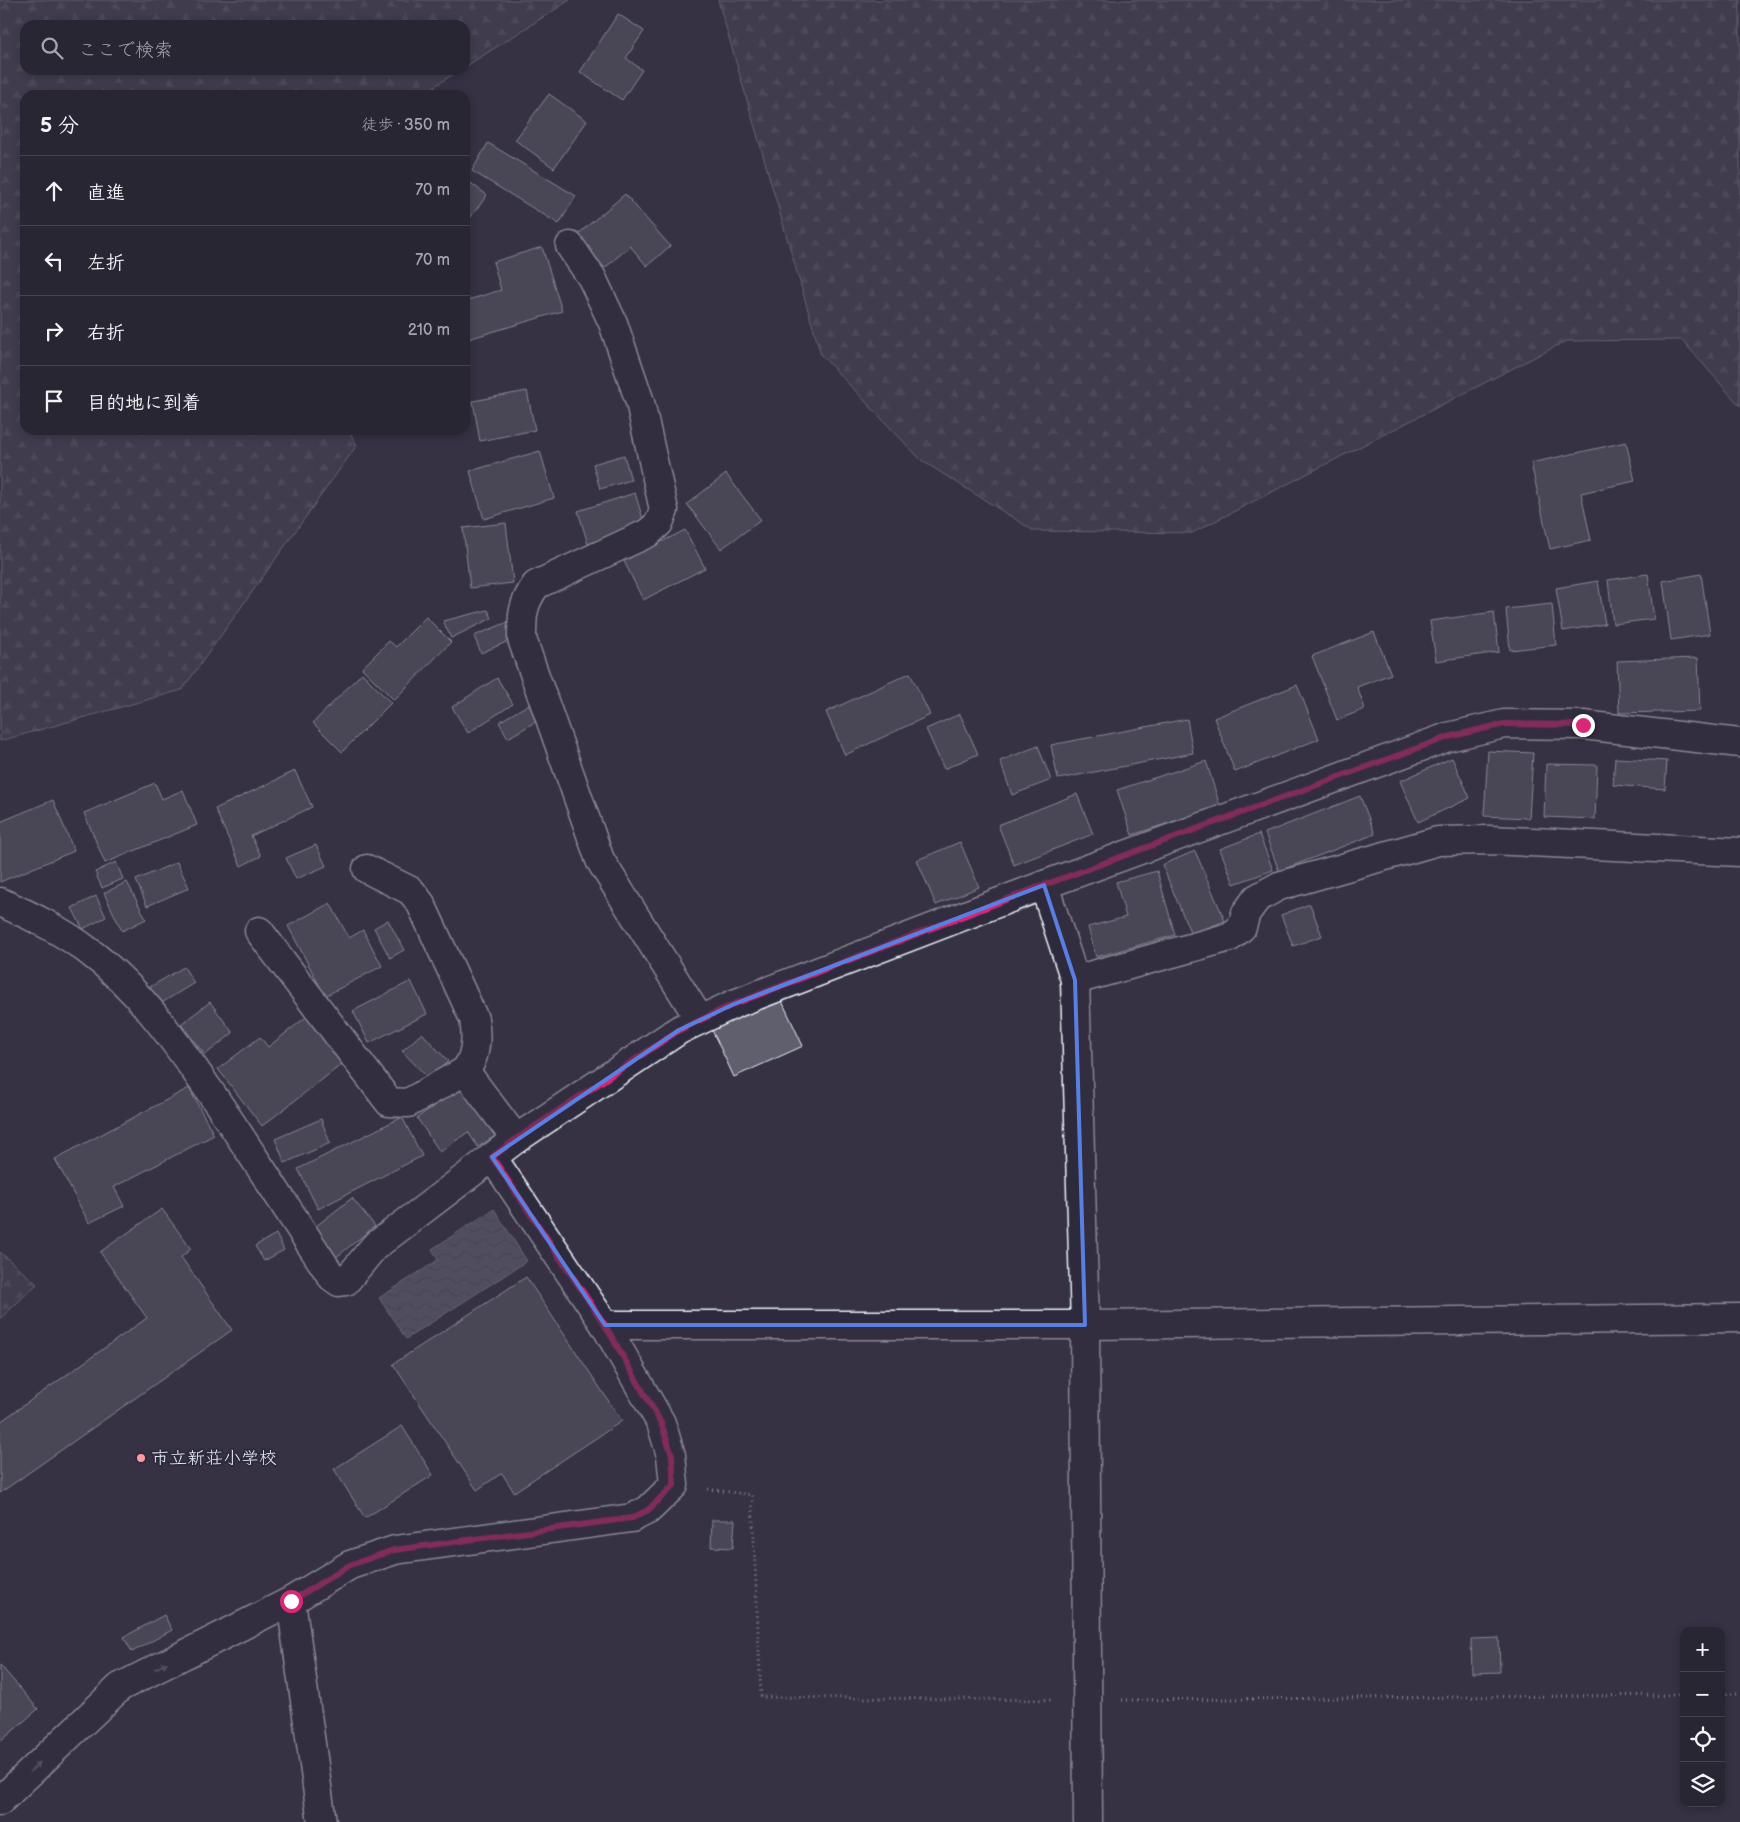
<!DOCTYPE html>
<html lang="ja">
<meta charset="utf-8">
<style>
:root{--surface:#282633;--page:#302e3b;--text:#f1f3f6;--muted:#a5a5ac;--line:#44434e}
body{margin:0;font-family:"Balsamiq Sans","Klee One",sans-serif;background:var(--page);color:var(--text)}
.controls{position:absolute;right:15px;bottom:15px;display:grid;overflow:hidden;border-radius:10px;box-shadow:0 2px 8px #0003}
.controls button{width:45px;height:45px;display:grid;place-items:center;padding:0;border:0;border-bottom:1px solid var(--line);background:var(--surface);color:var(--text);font:25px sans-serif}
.stop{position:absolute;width:15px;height:15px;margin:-11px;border:4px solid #db2777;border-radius:50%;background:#fff}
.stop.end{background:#db2777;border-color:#fff;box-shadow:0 1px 5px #0008}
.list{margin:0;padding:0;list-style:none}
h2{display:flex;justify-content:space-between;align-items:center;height:65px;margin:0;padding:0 20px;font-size:21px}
h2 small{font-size:16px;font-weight:400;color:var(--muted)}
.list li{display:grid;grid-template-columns:32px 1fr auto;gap:15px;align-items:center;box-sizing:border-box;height:70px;padding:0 20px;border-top:1px solid var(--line)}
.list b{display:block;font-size:19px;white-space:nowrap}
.list em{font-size:16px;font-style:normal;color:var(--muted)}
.icon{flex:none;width:28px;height:28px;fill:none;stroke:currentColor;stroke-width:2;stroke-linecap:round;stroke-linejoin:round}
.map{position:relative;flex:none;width:1740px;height:1822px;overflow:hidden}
.search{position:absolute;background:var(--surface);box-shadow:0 2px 8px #0003;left:20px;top:20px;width:450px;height:55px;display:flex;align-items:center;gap:12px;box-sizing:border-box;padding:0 18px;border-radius:15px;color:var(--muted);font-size:19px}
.panel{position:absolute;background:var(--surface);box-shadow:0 2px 8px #0003;left:20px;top:90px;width:450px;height:345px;border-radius:15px}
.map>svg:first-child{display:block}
</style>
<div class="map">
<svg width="1740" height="1822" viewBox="0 0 1740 1822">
<defs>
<pattern id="forest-firs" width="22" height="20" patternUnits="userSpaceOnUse" patternTransform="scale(1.25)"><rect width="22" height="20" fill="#4d4b5c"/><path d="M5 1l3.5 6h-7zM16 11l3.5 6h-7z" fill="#676574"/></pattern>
<pattern id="water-waves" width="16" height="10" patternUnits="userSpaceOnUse" patternTransform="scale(1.25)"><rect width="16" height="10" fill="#70717f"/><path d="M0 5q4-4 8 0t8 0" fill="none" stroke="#5b5c64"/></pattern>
</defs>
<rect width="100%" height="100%" fill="#363244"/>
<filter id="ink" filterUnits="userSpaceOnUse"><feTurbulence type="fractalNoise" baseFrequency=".02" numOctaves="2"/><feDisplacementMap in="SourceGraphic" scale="10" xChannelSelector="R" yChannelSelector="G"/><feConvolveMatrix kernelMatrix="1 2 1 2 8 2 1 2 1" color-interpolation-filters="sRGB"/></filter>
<g filter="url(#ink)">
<g fill="url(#forest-firs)" stroke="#9a9eaa">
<path d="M0,0H570L465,67V25H25V70H460L421,95H25V430H348L357,445L182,690L0,741Z"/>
<path d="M718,0H1740V406L1682,340L1566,341L1192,533L1034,531L921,460L821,355Z"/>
<path d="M0,1252L37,1284L0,1319Z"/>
</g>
<path fill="url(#water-waves)" stroke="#a0a4af" d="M494,1209L527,1261L406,1339L379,1298L438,1260L432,1249Z"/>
<g fill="#605e6e" stroke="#e8f1f8">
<path d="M618,14L644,31L626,58L642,70L622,100L580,72Z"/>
<path d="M549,94L587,121L554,168L515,140Z"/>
<path d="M488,143L576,196L559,224L472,171Z"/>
<path d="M465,179L487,195L465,225Z"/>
<path d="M625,194L670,246L647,266L630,246L605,268L577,235Z"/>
<path d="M542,247L562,311L465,340V301L501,290L493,262Z"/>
<path d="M527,391L535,430L480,441L473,401Z"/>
<path d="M1626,442L1635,481L1581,493L1591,540L1550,549L1531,463Z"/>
<path d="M540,451L554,498L484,519L470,471Z"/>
<path d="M624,455L631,480L600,489L593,464Z"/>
<path d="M726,474L761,520L721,549L687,504Z"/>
<path d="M635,493L645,526L588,544L578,511Z"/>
<path d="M506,523L513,583L470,588L463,528Z"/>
<path d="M685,530L705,568L643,600L624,561Z"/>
<path d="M1648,574L1654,619L1613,624L1608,580Z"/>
<path d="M1701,574L1710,634L1671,640L1663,581Z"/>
<path d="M1598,581L1605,624L1563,631L1556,588Z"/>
<path d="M1552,604L1556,645L1510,650L1506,609Z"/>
<path d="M488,610L492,618L451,638L443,621Z"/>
<path d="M1494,612L1499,652L1436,661L1430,621Z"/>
<path d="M426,617L451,642L394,700L362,668L389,641L396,647Z"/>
<path d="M513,620L520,636L481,653L474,636Z"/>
<path d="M1374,632L1391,674L1357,687L1365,709L1337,720L1312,656Z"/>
<path d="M1698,658L1700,711L1619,713L1617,661Z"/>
<path d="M362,673L391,703L342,752L313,723Z"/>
<path d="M910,673L930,715L845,755L826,712Z"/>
<path d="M497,678L513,704L468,733L452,707Z"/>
<path d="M1297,685L1319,739L1235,772L1214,718Z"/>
<path d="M531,703L540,719L508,738L499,722Z"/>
<path d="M960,714L978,754L944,769L926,729Z"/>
<path d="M1187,719L1193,753L1058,779L1051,745Z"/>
<path d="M1038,746L1051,780L1012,795L1000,761Z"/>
<path d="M1488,751L1533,753L1529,818L1484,816Z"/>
<path d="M1452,758L1470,798L1418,822L1400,781Z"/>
<path d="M1615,758L1667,761L1665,789L1613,785Z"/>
<path d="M1206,761L1220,806L1132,835L1117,790Z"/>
<path d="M1546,764L1597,765L1595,819L1544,817Z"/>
<path d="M295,771L312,807L251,836L261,856L241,866L215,809Z"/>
<path d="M155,783L162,799L183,790L197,825L105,863L84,813Z"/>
<path d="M1077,794L1093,834L1014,865L998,825Z"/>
<path d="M1360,796L1375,834L1279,871L1265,833Z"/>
<path d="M53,800L74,851L0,882V822Z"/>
<path d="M1259,834L1273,870L1234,884L1220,849Z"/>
<path d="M960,842L979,887L936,905L917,860Z"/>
<path d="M316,845L326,866L296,879L286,858Z"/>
<path d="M1195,851L1225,921L1191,934L1162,865Z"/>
<path d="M116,862L123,879L102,888L95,872Z"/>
<path d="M177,862L189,888L147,906L136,880Z"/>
<path d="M1157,871L1175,935L1096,957L1088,927L1126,917L1116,882Z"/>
<path d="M127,882L146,919L122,931L104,893Z"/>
<path d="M96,896L106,917L83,929L72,908Z"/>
<path d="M330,903L349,938L363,930L382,966L325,996L288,926Z"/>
<path d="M1310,904L1322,936L1293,946L1281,915Z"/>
<path d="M388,920L404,950L390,958L374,928Z"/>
<path d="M184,967L194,983L160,1004L150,987Z"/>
<path d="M411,981L427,1014L369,1043L353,1011Z"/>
<path d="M781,999L803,1046L734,1077L712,1030Z"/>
<path d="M210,1002L233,1033L205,1055L181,1024Z"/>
<path d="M310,1014L346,1061L262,1126L218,1069L260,1037L268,1047Z"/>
<path d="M422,1033L448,1061L429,1079L402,1051Z"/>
<path d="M463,1085L498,1134L478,1147L468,1132L440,1152L417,1118Z"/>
<path d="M189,1088L214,1135L114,1187L124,1206L89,1223L55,1159Z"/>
<path d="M402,1117L422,1156L318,1209L298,1169Z"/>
<path d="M321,1119L330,1143L285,1163L275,1139Z"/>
<path d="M352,1198L375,1226L334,1259L311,1230Z"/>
<path d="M162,1209L191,1249L181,1257L232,1330L0,1493V1422L147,1318L100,1252Z"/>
<path d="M276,1234L284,1250L264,1261L255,1246Z"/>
<path d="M526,1277L622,1421L514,1492L502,1473L477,1490L393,1364Z"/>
<path d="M402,1426L433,1475L365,1518L334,1469Z"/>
<path d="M712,1520H735L733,1548L711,1547Z"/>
<path d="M164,1615L172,1630L132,1652L124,1637Z"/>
<path d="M1499,1638L1500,1672L1472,1673L1471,1639Z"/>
<path d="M0,1665L38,1709L0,1742Z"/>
</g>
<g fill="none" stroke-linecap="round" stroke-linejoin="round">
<g stroke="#e8f1f8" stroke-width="31">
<g id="minor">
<path d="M570,246L592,278L613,323L640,402L664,510L659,523L648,533L536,585C522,605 522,615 522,639L600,860L700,1020"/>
<path d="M367,869L411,891L421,904L474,1019C477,1037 477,1056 465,1071L516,1139"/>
<path d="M1044,885L1075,980L1085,1325L1088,1822"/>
<path d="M0,902C29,915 61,930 87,950C140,989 178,1045 215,1099C255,1158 293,1218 332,1277L339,1282L346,1281L374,1247L516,1139L679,1030L734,1004L1044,885L1448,737L1504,724L1583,725L1740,743"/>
<path d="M259,931L389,1102L408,1103L465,1071"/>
<path d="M1075,980L1230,937L1242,927L1246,913L1257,898L1279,886L1438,841L1489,840L1740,852"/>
<path d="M605,1325H1085L1740,1318"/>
<path d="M291,1601L322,1822"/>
<path d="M0,1801L120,1687L291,1601L350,1565L395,1550L632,1518L648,1510L674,1485L671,1455L661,1423L605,1325L492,1157"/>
</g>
</g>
<g stroke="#e8f1f8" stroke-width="3" stroke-dasharray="1 4" stroke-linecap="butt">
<path d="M708,1489L752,1495L761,1697L1053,1700"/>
<path d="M1721,1694H1740"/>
<path d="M1122,1700L1684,1695"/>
</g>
<use href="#minor" stroke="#2f2a3d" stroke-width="28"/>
</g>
<defs><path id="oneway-solid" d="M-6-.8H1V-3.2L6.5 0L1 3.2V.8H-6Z" transform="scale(1.25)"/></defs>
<g fill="#70707e">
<use href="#oneway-solid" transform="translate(161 1666) rotate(-27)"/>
<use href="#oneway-solid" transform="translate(35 1767) rotate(-44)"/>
</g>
</g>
<g fill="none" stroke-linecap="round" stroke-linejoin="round" filter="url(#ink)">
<path stroke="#db2777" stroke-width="6" d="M291,1601L350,1565L394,1550L632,1518L648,1510L674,1485L672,1455L661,1423L605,1325L492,1157L516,1139L679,1030L734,1004L1044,885L1448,737L1504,724L1583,725"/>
</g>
<path d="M0 0H1740V1822H0ZM1044,885L1075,980L1085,1325H605L492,1157L679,1030L734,1004Z" fill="#363244" fill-opacity=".55" fill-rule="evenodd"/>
<path fill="none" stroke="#5a7fe2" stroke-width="4" stroke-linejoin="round" d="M1044,885L1075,980L1085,1325H605L492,1157L679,1030L734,1004Z"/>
<circle fill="#ff9aa2" stroke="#2f2a3d" stroke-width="2" cx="141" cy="1458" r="5"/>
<g text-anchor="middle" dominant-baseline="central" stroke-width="4" stroke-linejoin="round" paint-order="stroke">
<g font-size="18" fill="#e8f1f8" stroke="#2f2a3d" text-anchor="start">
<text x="151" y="1458">市立新荘小学校</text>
</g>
</g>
</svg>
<div class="controls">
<button>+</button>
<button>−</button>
<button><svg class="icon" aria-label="locate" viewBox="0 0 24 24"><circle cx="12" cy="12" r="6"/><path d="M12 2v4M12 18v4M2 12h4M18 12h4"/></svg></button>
<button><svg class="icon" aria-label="layers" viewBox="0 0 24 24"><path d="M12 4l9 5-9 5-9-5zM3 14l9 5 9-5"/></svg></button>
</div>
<div class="stop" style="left:291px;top:1601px"></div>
<div class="stop end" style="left:1583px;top:725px"></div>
<div class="search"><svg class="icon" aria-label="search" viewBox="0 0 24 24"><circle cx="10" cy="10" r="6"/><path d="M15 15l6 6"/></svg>ここで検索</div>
<section class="panel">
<h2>5 分<small>徒歩 · 350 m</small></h2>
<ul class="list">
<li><svg class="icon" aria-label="ahead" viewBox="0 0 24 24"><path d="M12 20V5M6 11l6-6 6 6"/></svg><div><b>直進</b></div><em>70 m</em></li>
<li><svg class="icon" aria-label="left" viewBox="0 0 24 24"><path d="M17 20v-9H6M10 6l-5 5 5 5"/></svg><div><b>左折</b></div><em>70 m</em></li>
<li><svg class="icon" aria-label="right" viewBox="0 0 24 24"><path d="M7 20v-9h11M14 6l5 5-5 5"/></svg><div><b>右折</b></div><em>210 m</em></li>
<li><svg class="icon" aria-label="arrive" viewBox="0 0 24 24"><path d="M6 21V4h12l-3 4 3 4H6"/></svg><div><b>目的地に到着</b></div></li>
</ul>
</section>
</div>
